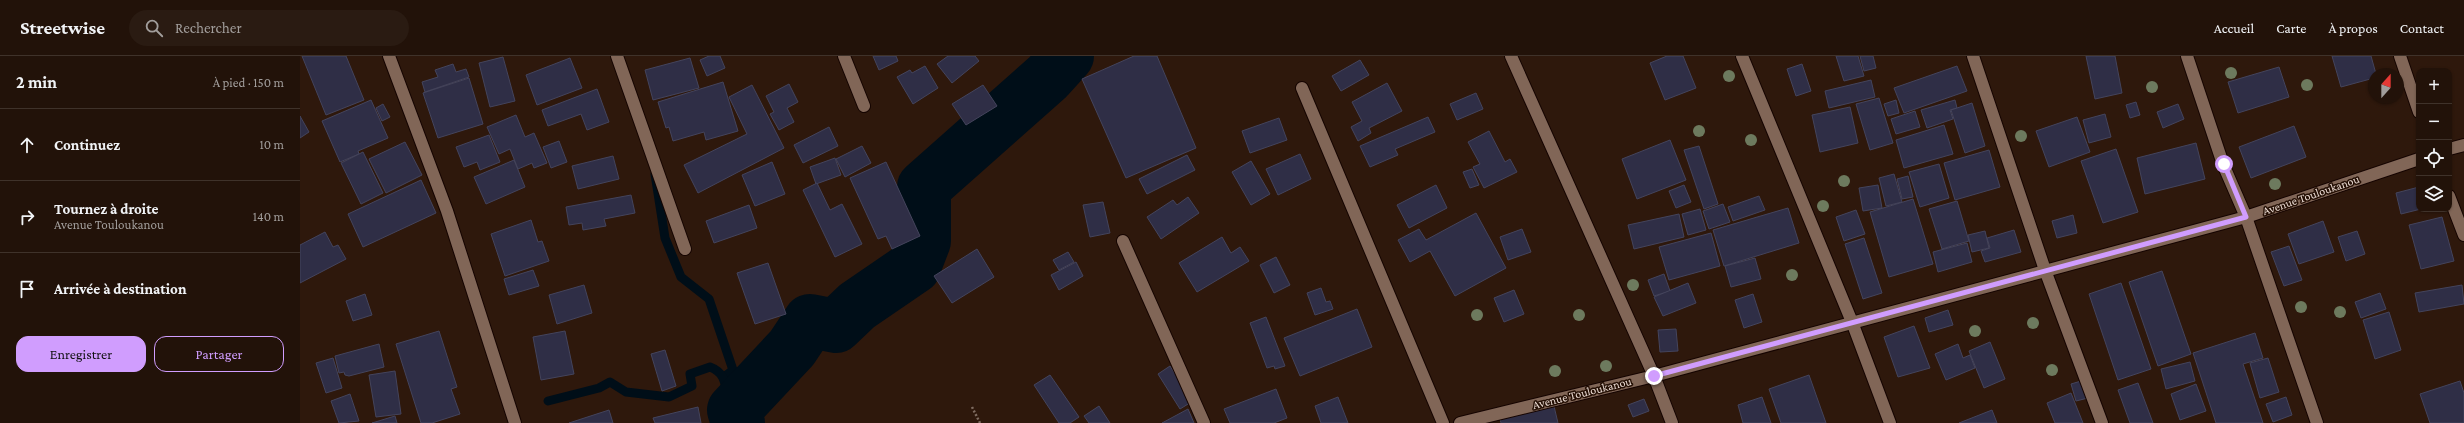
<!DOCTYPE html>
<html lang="fr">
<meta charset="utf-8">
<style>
:root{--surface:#221209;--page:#2a1b12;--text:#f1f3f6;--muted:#a29e9c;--line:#3f322a;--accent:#d09dfe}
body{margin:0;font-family:"Crimson Pro",serif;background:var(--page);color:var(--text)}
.controls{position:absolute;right:12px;top:12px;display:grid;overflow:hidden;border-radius:8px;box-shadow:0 1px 3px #0004}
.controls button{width:36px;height:36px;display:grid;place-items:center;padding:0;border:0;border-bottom:1px solid var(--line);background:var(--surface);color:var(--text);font:20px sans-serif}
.compass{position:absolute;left:2068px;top:12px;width:36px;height:36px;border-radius:50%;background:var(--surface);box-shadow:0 1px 3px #0004;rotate:21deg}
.stop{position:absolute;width:12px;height:12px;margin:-9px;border:3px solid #d09dfe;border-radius:50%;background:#fff}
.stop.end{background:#d09dfe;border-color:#fff;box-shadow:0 1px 4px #0008}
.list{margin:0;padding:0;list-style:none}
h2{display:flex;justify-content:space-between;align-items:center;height:52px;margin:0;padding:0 16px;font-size:17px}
h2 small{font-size:13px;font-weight:400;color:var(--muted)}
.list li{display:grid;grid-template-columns:26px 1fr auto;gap:12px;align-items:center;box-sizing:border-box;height:72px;padding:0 16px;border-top:1px solid var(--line)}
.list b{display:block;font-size:15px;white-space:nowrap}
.list p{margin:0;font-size:13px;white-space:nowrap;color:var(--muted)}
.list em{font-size:13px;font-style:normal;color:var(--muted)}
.actions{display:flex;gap:8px;padding:12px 16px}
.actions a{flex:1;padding:9px 0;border:1px solid var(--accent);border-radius:12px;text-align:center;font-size:14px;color:var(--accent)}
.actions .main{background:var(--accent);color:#111}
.icon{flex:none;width:22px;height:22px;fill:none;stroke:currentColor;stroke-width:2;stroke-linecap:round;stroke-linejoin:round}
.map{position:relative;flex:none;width:2164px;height:367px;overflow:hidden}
header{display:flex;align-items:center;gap:24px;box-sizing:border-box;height:56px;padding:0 20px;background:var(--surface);border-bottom:1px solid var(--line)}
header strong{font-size:19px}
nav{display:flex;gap:22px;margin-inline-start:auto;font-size:14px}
.search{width:280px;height:36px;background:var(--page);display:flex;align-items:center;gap:10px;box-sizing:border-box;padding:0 14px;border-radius:22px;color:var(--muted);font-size:15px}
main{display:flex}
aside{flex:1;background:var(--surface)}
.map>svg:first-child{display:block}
</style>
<header>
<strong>Streetwise</strong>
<div class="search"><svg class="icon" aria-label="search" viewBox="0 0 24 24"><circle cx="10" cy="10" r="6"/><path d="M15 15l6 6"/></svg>Rechercher</div>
<nav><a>Accueil</a><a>Carte</a><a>À propos</a><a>Contact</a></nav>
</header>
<main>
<aside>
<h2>2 min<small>À pied · 150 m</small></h2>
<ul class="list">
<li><svg class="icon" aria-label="ahead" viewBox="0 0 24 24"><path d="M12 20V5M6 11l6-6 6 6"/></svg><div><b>Continuez</b></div><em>10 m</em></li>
<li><svg class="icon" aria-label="right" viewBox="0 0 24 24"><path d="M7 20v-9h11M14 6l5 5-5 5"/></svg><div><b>Tournez à droite</b><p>Avenue Touloukanou</p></div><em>140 m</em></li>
<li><svg class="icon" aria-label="arrive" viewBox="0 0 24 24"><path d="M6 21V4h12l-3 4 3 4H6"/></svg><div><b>Arrivée à destination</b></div></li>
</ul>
<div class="actions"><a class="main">Enregistrer</a><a>Partager</a></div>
</aside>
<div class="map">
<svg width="2164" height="367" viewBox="0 0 2164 367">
<rect width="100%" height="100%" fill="#2e180c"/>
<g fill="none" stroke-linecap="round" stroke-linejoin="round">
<g stroke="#000e18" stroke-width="9">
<path d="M355,118L365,182L381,221L409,243L433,314L424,321"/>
<path d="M248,345L299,332L310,326L326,336L369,341L392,330L390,318L410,311C429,318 424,334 430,352L434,354"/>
</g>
<path stroke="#000e18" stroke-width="54" d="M438,367L434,354L492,292L510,265L536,270L557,250L614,211L624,185V131L748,21L767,0"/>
</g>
<g fill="#2f2e46" stroke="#44445c">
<path d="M2,0H46L64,44L26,59Z"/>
<path d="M409,0H420L425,12L407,20L400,4Z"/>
<path d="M573,0H596L598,5L579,14Z"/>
<path d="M648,0H675L679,5L652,27L637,8Z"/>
<path d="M834,0H857L896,92L826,122L782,23Z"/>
<path d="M1367,0H1383L1396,32L1365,44L1350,7Z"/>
<path d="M1536,0H1558L1564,20L1544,25Z"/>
<path d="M1560,0H1573L1576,12L1564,15Z"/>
<path d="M1786,0H1815L1822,37L1795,43Z"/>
<path d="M2032,0H2071L2076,18L2074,22L2041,31Z"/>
<path d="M203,1L215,45L190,51L179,7Z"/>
<path d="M270,2L282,32L237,49L226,19Z"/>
<path d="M390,2L399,32L353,44L345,14Z"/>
<path d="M1060,4L1069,19L1041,35L1032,20Z"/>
<path d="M153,8L156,16L166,13L169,21L125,36L122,26L138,21L135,14Z"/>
<path d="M1502,8L1511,35L1496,40L1487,13Z"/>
<path d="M625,10L638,32L613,48L597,21L610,14L612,17Z"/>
<path d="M1657,10L1667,35L1604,57L1594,32Z"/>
<path d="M1979,11L1989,41L1938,57L1928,26Z"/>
<path d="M169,22L183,68L138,82L123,37Z"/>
<path d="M1571,24L1575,41L1529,52L1525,35Z"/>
<path d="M423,26L438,75L406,84L404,76L373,85L369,71L366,72L358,46Z"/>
<path d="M1087,27L1102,55L1069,72L1071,77L1058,85L1051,71L1062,65L1052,46Z"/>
<path d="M489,28L498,46L487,52L494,66L479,74L470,58L474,56L466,40Z"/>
<path d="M452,29L484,92L398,137L384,109L447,78L429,41Z"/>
<path d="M683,29L697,50L666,69L652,48Z"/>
<path d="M297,33L309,66L287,74L281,58L248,70L242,54Z"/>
<path d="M1176,37L1183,53L1157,64L1150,48Z"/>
<path d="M1579,42L1593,87L1570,94L1556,48Z"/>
<path d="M71,44L88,82L58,95L59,98L40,106L22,65Z"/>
<path d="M1596,44L1599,57L1588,60L1584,48Z"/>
<path d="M1655,44L1657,52L1650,54L1653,63L1627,72L1621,54Z"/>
<path d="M1836,46L1840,59L1830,62L1826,49Z"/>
<path d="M1672,47L1685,90L1665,97L1651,54Z"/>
<path d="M83,48L90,61L82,65L76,52Z"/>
<path d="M1878,48L1884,63L1863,72L1857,56Z"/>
<path d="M1550,51L1558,87L1520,96L1512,59Z"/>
<path d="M1615,55L1620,71L1596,78L1591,63Z"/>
<path d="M1805,58L1811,81L1789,87L1783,64Z"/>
<path d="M216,59L225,81L234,77L247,107L234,112L232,107L218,113L210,93L199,98L187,71Z"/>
<path d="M0,60L9,76L0,82Z"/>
<path d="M1128,61L1135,76L1095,93L1098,99L1070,111L1060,90Z"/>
<path d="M1777,61L1790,96L1749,111L1736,75Z"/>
<path d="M979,62L987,84L950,97L942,75Z"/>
<path d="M1644,69L1653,98L1604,112L1596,84Z"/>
<path d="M1994,70L2006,101L1951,122L1939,91Z"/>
<path d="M529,71L538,90L503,107L494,89Z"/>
<path d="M1189,75L1205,106L1210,103L1217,116L1184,132L1173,111L1180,108L1168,86Z"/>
<path d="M189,79L200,106L180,114L177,106L164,111L156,91Z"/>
<path d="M1370,84L1386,124L1337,143L1322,103Z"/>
<path d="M259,85L267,106L251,112L243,91Z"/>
<path d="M105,86L122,119L86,137L69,103Z"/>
<path d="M1896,87L1905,123L1845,138L1837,102Z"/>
<path d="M562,90L571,107L545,121L536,103Z"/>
<path d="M1399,90L1418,148L1404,153L1384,94Z"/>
<path d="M1816,93L1838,156L1803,167L1781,105Z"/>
<path d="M1689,94L1700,131L1655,144L1644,107Z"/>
<path d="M63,96L83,137L61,148L41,107Z"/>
<path d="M1000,98L1011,123L978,139L966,113Z"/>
<path d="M887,99L895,114L847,138L839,123Z"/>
<path d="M313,100L319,123L278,133L272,110Z"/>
<path d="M535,102L541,119L516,128L510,111Z"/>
<path d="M214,104L225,131L186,148L174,121Z"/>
<path d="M951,105L970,138L951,149L932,116Z"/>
<path d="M472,106L485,138L455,150L442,119Z"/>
<path d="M586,106L620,180L592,193L586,180L578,183L550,122Z"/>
<path d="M1639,108L1649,142L1620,151L1609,116Z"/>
<path d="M1172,113L1179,129L1170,132L1163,116Z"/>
<path d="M1594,118L1602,146L1586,150L1579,122Z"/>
<path d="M1608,120L1613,141L1602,143L1597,123Z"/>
<path d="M121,124L136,157L63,191L48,158Z"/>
<path d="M517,127L530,154L542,148L562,188L535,201L503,134Z"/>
<path d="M1136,129L1147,152L1109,172L1097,149Z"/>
<path d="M1384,129L1391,146L1376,152L1369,135Z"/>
<path d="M1578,129L1582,152L1563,155L1559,132Z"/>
<path d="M2119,131L2121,153L2101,158L2096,137Z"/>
<path d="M331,139L335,157L304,163L306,170L283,174L282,167L269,169L266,151Z"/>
<path d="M1459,140L1465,154L1433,165L1428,151Z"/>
<path d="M888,141L899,157L861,183L847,161L873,144L877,149Z"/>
<path d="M1613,143L1633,208L1589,221L1570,156Z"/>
<path d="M1657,145L1669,185L1642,193L1629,153Z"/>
<path d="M803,146L810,177L790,181L783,149Z"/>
<path d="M1423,148L1430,166L1409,173L1403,155Z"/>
<path d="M449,149L457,172L414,187L406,165Z"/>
<path d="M1488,152L1499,187L1424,210L1413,174Z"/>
<path d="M1400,153L1406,174L1388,179L1382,158Z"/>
<path d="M1556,154L1565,178L1544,185L1536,161Z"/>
<path d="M1176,157L1206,212L1155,240L1130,195L1110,206L1098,184L1119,173L1126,184Z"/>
<path d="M1379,158L1384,181L1334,193L1328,169Z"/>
<path d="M1773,159L1777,177L1757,182L1752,165Z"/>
<path d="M2142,161L2154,205L2121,213L2109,169Z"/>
<path d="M231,164L238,186L242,185L249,205L205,220L191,178Z"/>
<path d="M2023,165L2034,196L1999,208L1988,178Z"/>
<path d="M1222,173L1231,196L1208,204L1200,181Z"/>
<path d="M1714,174L1721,196L1685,206L1681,195L1690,192L1687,182Z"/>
<path d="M1685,175L1689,192L1672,196L1668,179Z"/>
<path d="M2057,175L2065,198L2046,205L2038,181Z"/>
<path d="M25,176L33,191L38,189L46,203L0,227V189Z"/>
<path d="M1411,177L1420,210L1369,224L1359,191Z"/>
<path d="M922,181L931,197L940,191L949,205L897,236L879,207Z"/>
<path d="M1564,182L1582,237L1563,243L1545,188Z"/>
<path d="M1667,187L1672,206L1638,216L1633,196Z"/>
<path d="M1989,190L2002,224L1984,230L1971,196Z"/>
<path d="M677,193L694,221L652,247L634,220Z"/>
<path d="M768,196L774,206L759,214L753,204Z"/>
<path d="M976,201L990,229L974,237L960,209Z"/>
<path d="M1455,202L1461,223L1431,231L1425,210Z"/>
<path d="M776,206L783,220L759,234L751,219Z"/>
<path d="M468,207L486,258L455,268L437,217Z"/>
<path d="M233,214L239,230L209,239L204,223Z"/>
<path d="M1862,215L1891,298L1858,310L1829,226Z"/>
<path d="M1364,218L1370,235L1354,240L1348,224Z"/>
<path d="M1388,227L1396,247L1363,260L1354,241Z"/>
<path d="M1821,227L1851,313L1818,324L1789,238Z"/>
<path d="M284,229L292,257L257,268L249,239Z"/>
<path d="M2162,229L2164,248L2119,256L2115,237Z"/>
<path d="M1021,232L1026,246L1030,245L1033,253L1015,259L1007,237Z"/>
<path d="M1214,234L1224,258L1204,266L1194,242Z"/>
<path d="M2080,237L2086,253L2061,262L2055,246Z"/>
<path d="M65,238L72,259L53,265L46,245Z"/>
<path d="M1453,238L1462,266L1444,272L1435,244Z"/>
<path d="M1057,253L1072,291L1000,320L984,282Z"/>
<path d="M1648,254L1653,269L1629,276L1625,262Z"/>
<path d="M2089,256L2101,294L2075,303L2063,264Z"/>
<path d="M966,261L985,310L975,313L974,310L967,312L950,267Z"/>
<path d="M1614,270L1630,312L1598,321L1584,281Z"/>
<path d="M1376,273L1378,295L1360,296L1358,274Z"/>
<path d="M139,275L157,331L151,333L160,358L132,367H121L96,288Z"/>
<path d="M265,275L274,318L241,324L233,281Z"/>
<path d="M1955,277L1963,302L1943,308L1963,367H1916L1893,297Z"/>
<path d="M1690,286L1705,323L1684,332L1669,295Z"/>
<path d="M79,288L84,311L49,320L45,319L44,316L39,317L35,300Z"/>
<path d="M1658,288L1663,302L1670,299L1675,312L1646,324L1635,298Z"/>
<path d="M365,294L376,330L362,335L351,298Z"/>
<path d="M33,302L42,332L26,337L16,307Z"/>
<path d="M1968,302L1979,336L1960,342L1950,307Z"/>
<path d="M1890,306L1895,325L1866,333L1861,313Z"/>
<path d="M870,310L893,345L880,353L858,318Z"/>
<path d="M95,315L101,358L76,361L69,319Z"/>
<path d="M750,319L779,361L770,367H759L734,329Z"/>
<path d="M1509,319L1526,367H1481L1469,333Z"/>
<path d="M1791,322L1796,340L1776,345L1771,328Z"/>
<path d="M2160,325L2164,337V367H2130L2120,338Z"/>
<path d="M1838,327L1853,367H1830L1818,334Z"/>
<path d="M1896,328L1906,355L1880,364L1871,338Z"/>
<path d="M976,333L987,362L974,367H930L924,353Z"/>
<path d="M1771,337L1783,367H1755L1747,347Z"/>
<path d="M50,338L59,365L39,367L31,345Z"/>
<path d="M1038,341L1048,367H1021L1015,350Z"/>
<path d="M1462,341L1471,367H1443L1438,349Z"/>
<path d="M1986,341L1992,359L1973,366L1966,348Z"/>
<path d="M1344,343L1349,355L1333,361L1328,349Z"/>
<path d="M1253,346L1258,367H1201L1199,358Z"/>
<path d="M799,350L810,367H789L784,360Z"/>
<path d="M398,351L401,367H355L353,362Z"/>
<path d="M888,353L894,367H862Z"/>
<path d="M309,354L313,367H269Z"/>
<path d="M1692,354L1697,367H1659Z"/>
<path d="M95,360L97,367H72Z"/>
</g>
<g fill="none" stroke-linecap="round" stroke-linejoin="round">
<g stroke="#150400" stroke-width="14">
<g id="street">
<path d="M89,0L147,155L215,367"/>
<path d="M317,0L385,193"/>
<path d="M544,0L564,50"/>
<path d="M1211,0L1354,320L1372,367"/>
<path d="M1442,0L1552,266L1590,367"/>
<path d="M1673,0L1745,214L1802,367"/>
<path d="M1887,0L1923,108L1946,161L2017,367"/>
<path d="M2100,0L2119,56"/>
<path d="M1002,32L1143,367"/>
<path d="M2149,93L2164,89"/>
<path d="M2149,140L2164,179"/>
<path d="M823,185L904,367"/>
<path d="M1160,367L1354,320L1946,161L2119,103"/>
</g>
</g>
<path stroke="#7f6c61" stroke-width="2.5" stroke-dasharray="2 2" stroke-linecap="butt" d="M672,351L680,367"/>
<use href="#street" stroke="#816657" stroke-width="12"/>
</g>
<g fill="#6d7a5e">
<circle cx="1931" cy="17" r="6"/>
<circle cx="1429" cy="20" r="6"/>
<circle cx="2007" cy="29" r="6"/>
<circle cx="1852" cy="31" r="6"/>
<circle cx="1399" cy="75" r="6"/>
<circle cx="1721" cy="80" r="6"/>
<circle cx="1451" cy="84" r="6"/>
<circle cx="1544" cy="125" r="6"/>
<circle cx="1975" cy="128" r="6"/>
<circle cx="1523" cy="150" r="6"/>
<circle cx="1492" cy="219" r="6"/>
<circle cx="1333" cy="229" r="6"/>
<circle cx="2001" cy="251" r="6"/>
<circle cx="2040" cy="256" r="6"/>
<circle cx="1177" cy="259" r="6"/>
<circle cx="1279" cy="259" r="6"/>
<circle cx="1733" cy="267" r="6"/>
<circle cx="1675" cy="275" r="6"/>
<circle cx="1306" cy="310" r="6"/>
<circle cx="1752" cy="314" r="6"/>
<circle cx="1255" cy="315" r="6"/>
</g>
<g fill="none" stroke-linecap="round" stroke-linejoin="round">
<path stroke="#d09dfe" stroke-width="5" d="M1354,320L1946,161L1924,108"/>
</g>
<g text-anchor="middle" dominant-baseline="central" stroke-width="3" stroke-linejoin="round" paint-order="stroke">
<g font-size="12" fill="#ebdbd3" stroke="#240f04">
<text transform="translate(2011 139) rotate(-19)">Avenue Touloukanou</text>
<text transform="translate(1282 337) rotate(-14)">Avenue Touloukanou</text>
</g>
</g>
</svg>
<div class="controls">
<button>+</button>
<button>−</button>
<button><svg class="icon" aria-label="locate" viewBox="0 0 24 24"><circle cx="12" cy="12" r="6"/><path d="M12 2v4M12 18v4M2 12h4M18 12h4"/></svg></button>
<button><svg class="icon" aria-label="layers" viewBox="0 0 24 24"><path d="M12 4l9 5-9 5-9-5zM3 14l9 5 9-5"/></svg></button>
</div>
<svg class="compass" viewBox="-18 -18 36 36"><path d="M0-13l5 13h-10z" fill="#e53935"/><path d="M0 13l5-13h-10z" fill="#a29e9c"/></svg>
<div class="stop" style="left:1924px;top:108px"></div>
<div class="stop end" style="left:1354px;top:320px"></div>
</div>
</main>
